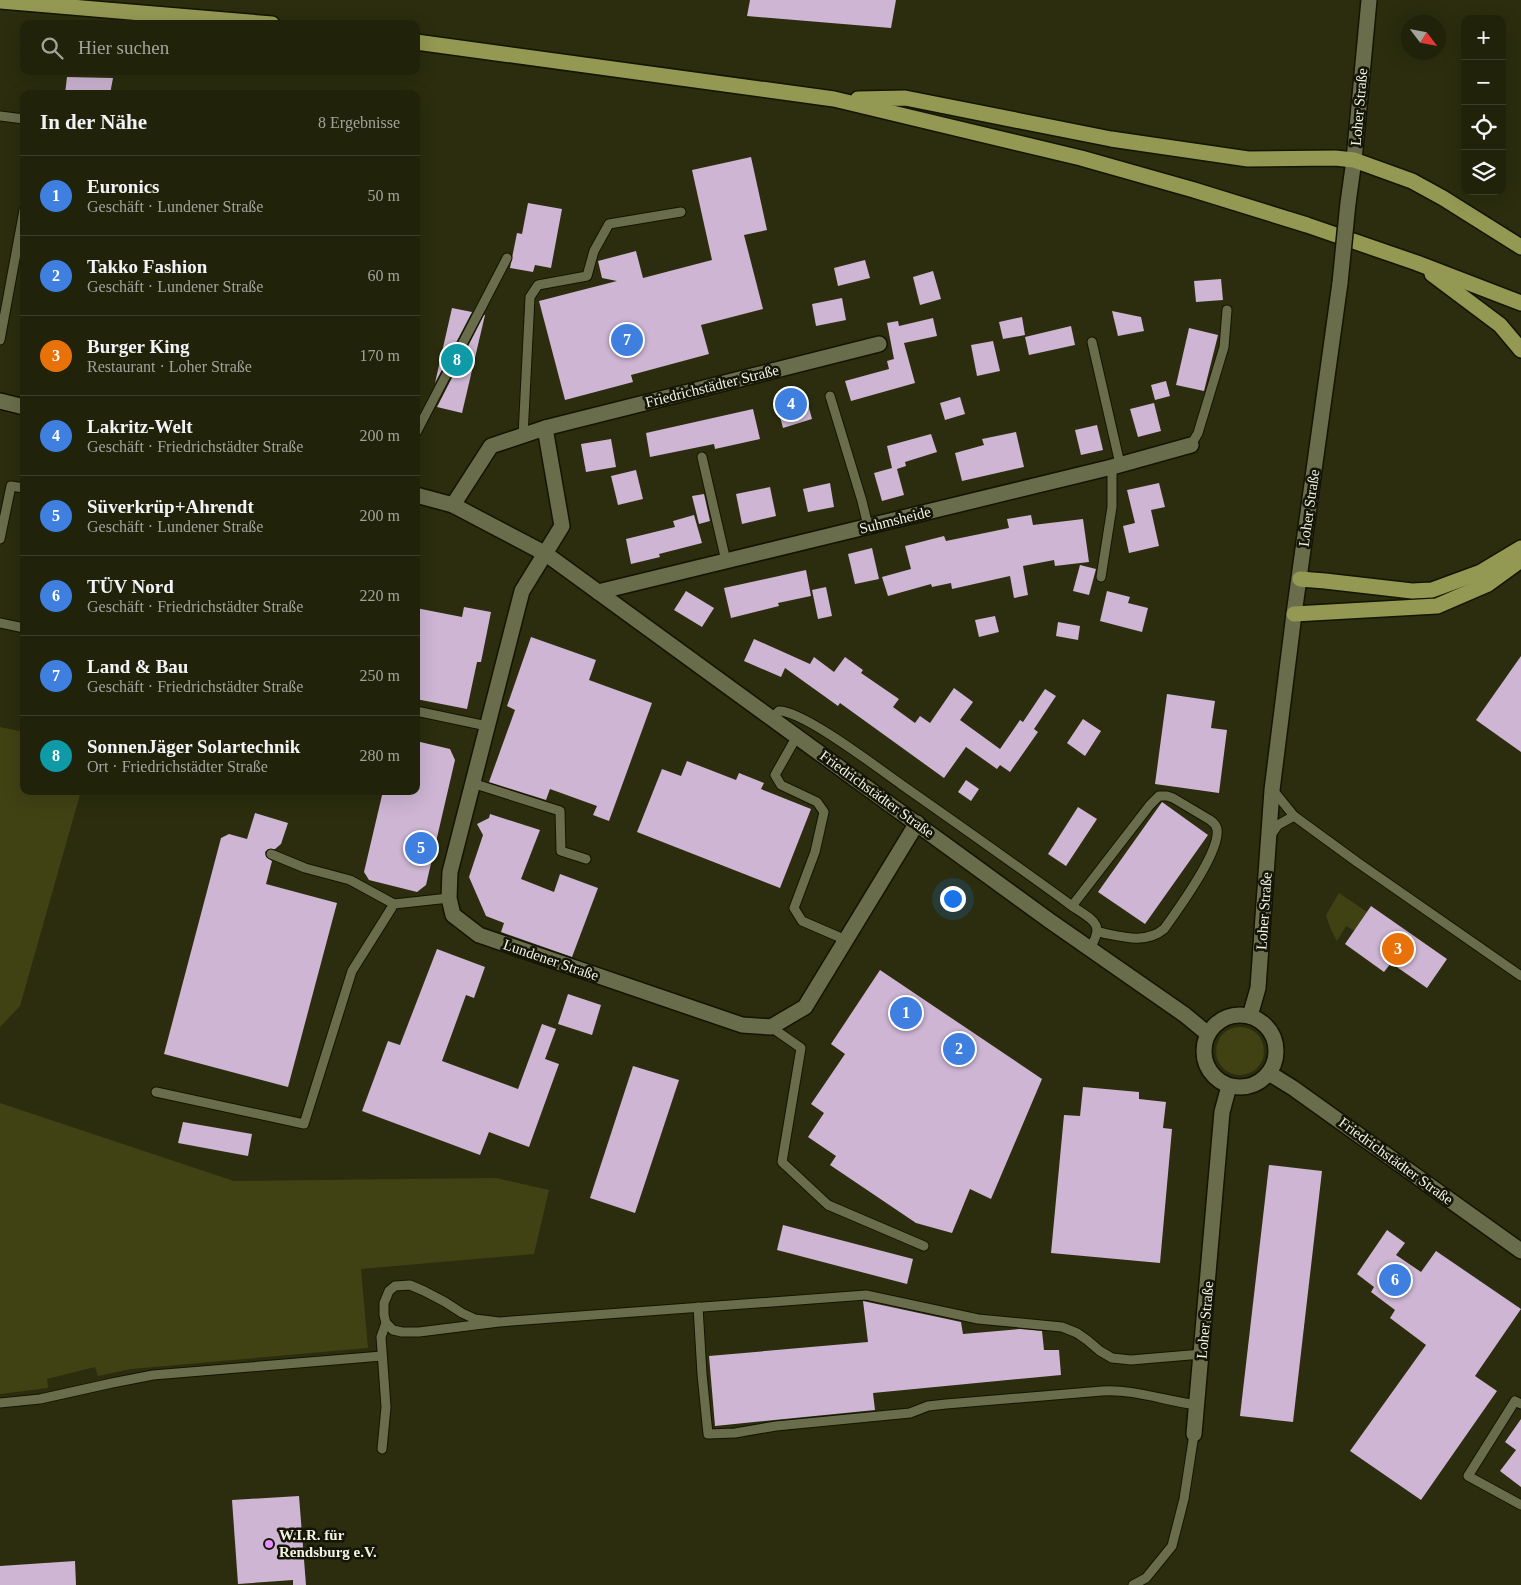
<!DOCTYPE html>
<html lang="de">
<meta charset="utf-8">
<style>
:root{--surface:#20220a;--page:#2d2f18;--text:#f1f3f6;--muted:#a2a49c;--line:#3d3f2b;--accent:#e88eff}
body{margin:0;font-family:Georgia,serif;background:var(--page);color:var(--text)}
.controls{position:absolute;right:15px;top:15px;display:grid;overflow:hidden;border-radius:10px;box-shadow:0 5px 20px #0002}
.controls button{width:45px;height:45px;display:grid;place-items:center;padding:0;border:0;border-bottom:1px solid var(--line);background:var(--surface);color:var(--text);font:25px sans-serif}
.compass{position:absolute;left:1401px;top:15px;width:45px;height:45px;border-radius:50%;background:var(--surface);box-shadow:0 5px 20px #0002;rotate:122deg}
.you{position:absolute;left:952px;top:898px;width:18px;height:18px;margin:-12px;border:4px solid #fff;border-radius:50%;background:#1a73e8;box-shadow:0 0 0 8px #1a73e833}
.badge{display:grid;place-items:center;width:32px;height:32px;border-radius:50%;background:var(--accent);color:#fff;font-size:16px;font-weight:700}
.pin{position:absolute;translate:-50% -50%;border:2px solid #fff;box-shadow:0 1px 5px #0006}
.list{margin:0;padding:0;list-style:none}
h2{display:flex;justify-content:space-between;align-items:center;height:65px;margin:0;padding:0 20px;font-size:21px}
h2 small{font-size:16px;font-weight:400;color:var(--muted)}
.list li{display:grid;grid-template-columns:32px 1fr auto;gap:15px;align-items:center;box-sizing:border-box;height:80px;padding:0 20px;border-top:1px solid var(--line)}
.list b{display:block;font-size:19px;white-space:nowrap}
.list p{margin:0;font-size:16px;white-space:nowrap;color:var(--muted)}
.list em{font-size:16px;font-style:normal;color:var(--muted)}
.icon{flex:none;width:28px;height:28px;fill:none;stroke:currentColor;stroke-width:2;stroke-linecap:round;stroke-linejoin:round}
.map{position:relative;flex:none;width:1521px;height:1585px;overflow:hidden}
.search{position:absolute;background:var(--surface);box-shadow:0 5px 20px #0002;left:20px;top:20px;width:400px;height:55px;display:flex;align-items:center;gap:12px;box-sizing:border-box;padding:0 18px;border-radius:10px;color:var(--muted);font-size:19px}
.panel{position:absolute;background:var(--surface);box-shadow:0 5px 20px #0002;left:20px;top:90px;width:400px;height:705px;border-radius:10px}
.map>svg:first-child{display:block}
</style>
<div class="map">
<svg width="1521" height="1585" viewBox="0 0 1521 1585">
<rect width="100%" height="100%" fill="#2b2d0e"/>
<g fill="#404214">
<path d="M0,727L24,732V791H81L20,1006L0,1027Z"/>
<path d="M1339,893L1367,912L1355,931L1346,926L1337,941L1331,930L1326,915Z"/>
<circle cx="1240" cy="1051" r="24"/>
<path d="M0,1103L234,1181L496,1178L549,1190L534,1254L361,1269L368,1348L131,1369L98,1376L95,1367L47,1379L48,1388L0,1394Z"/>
</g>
<g fill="#cdb5d3">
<path d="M750,0H896L891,28L747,16Z"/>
<path d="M67,77L113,78L110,94H65Z"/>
<path d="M751,157L767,230L744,235L763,309L701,325L709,354L631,375L633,382L565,400L539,301L617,281L602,278L598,261L636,251L643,278L712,260L692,170Z"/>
<path d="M528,203L562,209L551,268L535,265L533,272L510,268L517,233L522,234Z"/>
<path d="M865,260L870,278L838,286L834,268Z"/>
<path d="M933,271L941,299L920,305L913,277Z"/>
<path d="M1221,279L1223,300L1196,302L1194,281Z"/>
<path d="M842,298L846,320L816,326L812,304Z"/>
<path d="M452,308L472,312L435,383Z"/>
<path d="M1112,311L1141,317L1144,331L1118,336Z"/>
<path d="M485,315L462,413L437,407L484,315Z"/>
<path d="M1022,317L1025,335L1003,339L999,322Z"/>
<path d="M933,318L937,336L904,343L915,383L851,401L845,381L889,369L887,361L894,359L887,323L898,321L899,326Z"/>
<path d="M1071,326L1075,345L1029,355L1025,337Z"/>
<path d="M1189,328L1218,335L1204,391L1176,385Z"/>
<path d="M993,341L1000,371L977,376L971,345Z"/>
<path d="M1166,381L1170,396L1155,400L1151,385Z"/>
<path d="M806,397L812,419L783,428L777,405Z"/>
<path d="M960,397L965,414L945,420L940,403Z"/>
<path d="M1154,403L1161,431L1138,437L1130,409Z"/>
<path d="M753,409L760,439L715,449L714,444L650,457L646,433Z"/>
<path d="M1097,425L1103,450L1081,455L1075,430Z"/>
<path d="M1016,432L1024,467L962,481L955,453L984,445L982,439Z"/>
<path d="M931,434L937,452L905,462L906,466L897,469L904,495L882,501L874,473L892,468L887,446Z"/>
<path d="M611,439L616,467L586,472L581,444Z"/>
<path d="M636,470L643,499L618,505L611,476Z"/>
<path d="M830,483L834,507L808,512L803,489Z"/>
<path d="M1159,483L1165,507L1151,510L1159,546L1129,553L1123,526L1135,523L1127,490Z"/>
<path d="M770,487L776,516L742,524L736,494Z"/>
<path d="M704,494L710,521L699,524L692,496Z"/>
<path d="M694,515L702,543L659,554L660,557L631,564L626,539L675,527L673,521Z"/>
<path d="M1031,515L1033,525L1083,519L1089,562L1055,566L1054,560L1023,566L1028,595L1014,598L1010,576L952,589L951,583L932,587L931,584L888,596L882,577L911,569L905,546L944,536L946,541L1009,528L1007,519Z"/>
<path d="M872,548L879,579L855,584L848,554Z"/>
<path d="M1080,565L1096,569L1089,595L1073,591Z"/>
<path d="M806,570L811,596L778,603L779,606L731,618L724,588Z"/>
<path d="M826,587L832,616L818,619L812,590Z"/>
<path d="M686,591L714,608L702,627L674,610Z"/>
<path d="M1107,591L1130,597L1128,603L1148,608L1142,632L1100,621Z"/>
<path d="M464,607L491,612L481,662H477L467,709L416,699V608L462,617Z"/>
<path d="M995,616L999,632L979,637L975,620Z"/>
<path d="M1058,622L1080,626L1078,640L1056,636Z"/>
<path d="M531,637L596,660L589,680L652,703L609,821L593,815L597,806L550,789L546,800L489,782L515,710L507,706Z"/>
<path d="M754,639L810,664L814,657L834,672L845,657L863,670L861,673L899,699L893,707L915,723L920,716L930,723L954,688L973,702L960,720L1000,749L1020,720L1023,722L1045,689L1056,696L1034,729L1038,732L1010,772L1000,765L997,769L966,747L944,778L840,703L838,706L785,668L781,677L744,661Z"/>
<path d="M1521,656V752L1476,720Z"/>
<path d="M1167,694L1215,701L1211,728L1227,730L1219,793L1155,784Z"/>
<path d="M1083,719L1101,731L1085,756L1067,743Z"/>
<path d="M416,741L450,749L455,760L426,885L417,892L369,880L364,872L383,791H416Z"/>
<path d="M687,761L736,780L739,773L764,783L761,789L811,809L780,888L637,832L662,769L681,776Z"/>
<path d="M966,780L979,789L971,801L958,792Z"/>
<path d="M1162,802L1208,835L1145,924L1098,892Z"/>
<path d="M1078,807L1097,819L1066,866L1048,854Z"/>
<path d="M255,813L288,823L281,844L275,849H268L265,852L266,857L272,861L266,884L337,903L288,1087L164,1054L221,838L229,834L247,839Z"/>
<path d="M490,814L540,830L521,879L554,892L560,874L598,888L572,957L501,932L504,923L486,916L469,877L483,835L477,824L489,818Z"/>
<path d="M1371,906L1447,959L1427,988L1391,963L1384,972L1345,944Z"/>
<path d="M437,949L485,967L474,998L466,995L442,1061L518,1089L542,1024L556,1029L545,1059L559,1064L529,1147L489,1132L480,1155L362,1111L388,1041L400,1045Z"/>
<path d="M880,970L1042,1079L991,1199L970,1189L952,1233L916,1223L830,1165L836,1156L808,1137L824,1113L811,1104L845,1054L831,1044Z"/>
<path d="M568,994L601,1005L592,1035L558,1024Z"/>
<path d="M633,1066L679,1080L635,1213L590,1198Z"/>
<path d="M1083,1087L1139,1092V1099L1166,1102L1163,1128L1172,1129L1160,1263L1051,1253L1064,1115L1080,1116Z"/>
<path d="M183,1122L252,1134L248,1156L178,1143Z"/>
<path d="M1269,1165L1322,1171L1293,1422L1240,1416Z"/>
<path d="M783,1225L913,1259L907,1284L777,1250Z"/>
<path d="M1387,1230L1405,1243L1396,1255L1421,1272L1436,1251L1521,1309L1475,1376L1497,1391L1421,1500L1350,1451L1426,1345L1390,1318L1395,1310L1371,1292L1374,1287L1357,1274Z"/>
<path d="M863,1301L961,1322L963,1334L1020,1329L1042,1331L1044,1350H1059L1061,1375L873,1393L875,1410L715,1426L709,1356L868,1342Z"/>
<path d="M1521,1419V1487L1500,1471L1516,1450L1505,1442Z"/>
<path d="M299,1496L306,1585H293V1580L238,1584L232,1500Z"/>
<path d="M75,1561L76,1585H0V1566Z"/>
</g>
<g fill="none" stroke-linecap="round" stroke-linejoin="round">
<g stroke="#141500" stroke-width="11">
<g id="lane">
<path d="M0,116L24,119"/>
<path d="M0,340L24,210"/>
<path d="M1092,342L1120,464"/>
<path d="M830,396L862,501L868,526"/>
<path d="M416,433L507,258"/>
<path d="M523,436L530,297L538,285L587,276L594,251L609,224L681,212"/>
<path d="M1191,445L1198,433L1224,347L1227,310"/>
<path d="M702,457L726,561"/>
<path d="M0,539L11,486L24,488"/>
<path d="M1101,577L1112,507V467"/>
<path d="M0,623L24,628"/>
<path d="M416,711L487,726"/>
<path d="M772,718L779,711C804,711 879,769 902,785C959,825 1016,865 1072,906C1092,920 1106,923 1090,948"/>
<path d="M797,736L775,775L781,785L817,802L824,812L815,852L794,908L802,921L846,940"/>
<path d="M472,783L560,811L561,851L586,859"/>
<path d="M1273,790L1294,816L1357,862L1521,976"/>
<path d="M1270,836L1278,825L1294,816"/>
<path d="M271,854L305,868L350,880L394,904"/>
<path d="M1072,906L1150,805L1159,796H1167L1173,798L1210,820C1213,822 1216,825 1217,829C1221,851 1177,911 1164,929C1145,945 1120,936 1098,932"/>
<path d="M771,1027L801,1048L782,1162L828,1205L924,1246"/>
<path d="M156,1092L304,1124L352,971L394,904L449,898"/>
<path d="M698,1307L702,1374L708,1434L735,1433L776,1426L910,1413L928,1406L946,1404L1102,1391C1135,1389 1165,1401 1197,1405"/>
<path d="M499,1322L475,1319L462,1313L445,1302L424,1291L410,1285L395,1286L389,1291L384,1303V1315L386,1323L393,1330L402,1332H419L499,1322L866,1295L978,1319L1062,1327L1077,1333L1087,1340L1100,1351L1112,1358L1131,1360L1202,1354"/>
<path d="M0,1403L40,1399L112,1383L153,1375L382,1356"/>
<path d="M1521,1404L1515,1401L1468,1476L1521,1505"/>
<path d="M382,1449L386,1407L381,1337L386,1323"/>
<path d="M1133,1585L1146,1578L1172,1546L1184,1499L1194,1434"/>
</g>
</g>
<g stroke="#141500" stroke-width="18">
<g id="street">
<path d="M545,428L879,344"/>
<path d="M453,505L491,446L545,428L562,526L522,591L450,872L449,898L453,915L479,935L742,1025L771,1027L805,1007L917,823"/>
<path d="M598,592L1112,467L1191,445"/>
<path d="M1194,1434L1222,1112L1229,1086"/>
</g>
</g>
<g stroke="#141500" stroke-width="18">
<g id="secondary">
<path d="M1348,203L1354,160L1369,0"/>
<path d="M0,401L24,407"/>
<path d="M416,495L453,505L546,554L1050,921L1185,1015L1208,1034"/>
<circle cx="1240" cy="1051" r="36"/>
<path d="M1250,1016L1258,988L1272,790L1294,614L1340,283"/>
<path d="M1269,1073L1293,1088L1521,1251"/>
</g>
</g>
<g stroke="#141500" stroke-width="18">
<g id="primary">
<path d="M0,1L272,24"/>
<path d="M416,42L834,99L1081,158L1194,190L1307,225L1417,263L1521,303"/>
<path d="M858,99L905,98L1111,139L1248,159L1335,158L1354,160L1412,181L1443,198L1521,247"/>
<path d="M1432,274L1500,325L1521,350"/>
<path d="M1300,579L1325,581L1412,591L1432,590L1481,572L1521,548"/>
<path d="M1294,614L1437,606L1488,584L1521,560"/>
</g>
</g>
<use href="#lane" stroke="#6a6d4c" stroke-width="9"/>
<use href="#street" stroke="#6a6d4c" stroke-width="15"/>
<use href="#secondary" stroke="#6a6d4c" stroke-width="15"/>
<use href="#primary" stroke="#939853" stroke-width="15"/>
<g stroke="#141500" stroke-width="18" stroke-linecap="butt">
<path id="secondary-bridge" d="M1340,283L1348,203"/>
</g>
<use href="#secondary-bridge" stroke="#6a6d4c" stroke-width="15"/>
</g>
<circle fill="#e88eff" stroke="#141508" stroke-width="2" cx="269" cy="1544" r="5"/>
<g text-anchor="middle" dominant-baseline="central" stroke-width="5" stroke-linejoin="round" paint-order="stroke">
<g font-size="15" fill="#f1f3e0" stroke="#141508">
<text transform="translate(1359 107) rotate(-85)">Loher Straße</text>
<text transform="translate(712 386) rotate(-14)">Friedrichstädter Straße</text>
<text transform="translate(1309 508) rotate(-82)">Loher Straße</text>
<text transform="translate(895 520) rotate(-14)">Suhmsheide</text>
<text transform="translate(877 794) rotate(36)">Friedrichstädter Straße</text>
<text transform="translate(1264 911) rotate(-86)">Loher Straße</text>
<text transform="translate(551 960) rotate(19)">Lundener Straße</text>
<text transform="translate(1396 1161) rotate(36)">Friedrichstädter Straße</text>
<text transform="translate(1205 1320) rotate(-85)">Loher Straße</text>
</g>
<g font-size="15" font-weight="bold" fill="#f1f3e0" stroke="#141508" text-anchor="start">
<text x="279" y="1535">W.I.R. für<tspan x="279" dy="17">Rendsburg e.V.</tspan></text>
</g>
</g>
</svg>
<div class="controls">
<button>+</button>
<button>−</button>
<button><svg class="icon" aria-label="locate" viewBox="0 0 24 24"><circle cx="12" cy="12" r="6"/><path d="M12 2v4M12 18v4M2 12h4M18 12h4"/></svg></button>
<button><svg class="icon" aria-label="layers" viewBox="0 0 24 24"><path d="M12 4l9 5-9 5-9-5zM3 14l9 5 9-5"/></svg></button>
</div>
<svg class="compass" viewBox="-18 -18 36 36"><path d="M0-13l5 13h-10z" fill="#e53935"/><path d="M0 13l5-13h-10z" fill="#a2a49c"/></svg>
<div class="you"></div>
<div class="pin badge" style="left:906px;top:1013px;background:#3f7fe0">1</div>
<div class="pin badge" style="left:959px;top:1049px;background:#3f7fe0">2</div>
<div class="pin badge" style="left:1398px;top:949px;background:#e8710a">3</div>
<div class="pin badge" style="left:791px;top:404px;background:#3f7fe0">4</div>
<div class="pin badge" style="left:421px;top:848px;background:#3f7fe0">5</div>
<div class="pin badge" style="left:1395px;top:1280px;background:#3f7fe0">6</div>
<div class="pin badge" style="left:627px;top:340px;background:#3f7fe0">7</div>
<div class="pin badge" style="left:457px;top:360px;background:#0f9aa8">8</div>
<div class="search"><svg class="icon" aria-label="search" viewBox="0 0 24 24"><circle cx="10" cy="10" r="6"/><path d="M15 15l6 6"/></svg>Hier suchen</div>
<section class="panel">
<h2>In der Nähe<small>8 Ergebnisse</small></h2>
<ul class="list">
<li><span class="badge" style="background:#3f7fe0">1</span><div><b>Euronics</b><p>Geschäft · Lundener Straße</p></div><em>50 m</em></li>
<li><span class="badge" style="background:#3f7fe0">2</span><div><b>Takko Fashion</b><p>Geschäft · Lundener Straße</p></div><em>60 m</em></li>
<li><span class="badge" style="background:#e8710a">3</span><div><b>Burger King</b><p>Restaurant · Loher Straße</p></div><em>170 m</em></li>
<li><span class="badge" style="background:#3f7fe0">4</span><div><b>Lakritz-Welt</b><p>Geschäft · Friedrichstädter Straße</p></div><em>200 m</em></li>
<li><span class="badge" style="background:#3f7fe0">5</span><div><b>Süverkrüp+Ahrendt</b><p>Geschäft · Lundener Straße</p></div><em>200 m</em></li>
<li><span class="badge" style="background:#3f7fe0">6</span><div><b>TÜV Nord</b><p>Geschäft · Friedrichstädter Straße</p></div><em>220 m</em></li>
<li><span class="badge" style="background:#3f7fe0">7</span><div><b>Land &amp; Bau</b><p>Geschäft · Friedrichstädter Straße</p></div><em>250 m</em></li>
<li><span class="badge" style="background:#0f9aa8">8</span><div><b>SonnenJäger Solartechnik</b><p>Ort · Friedrichstädter Straße</p></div><em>280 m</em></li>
</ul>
</section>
</div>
